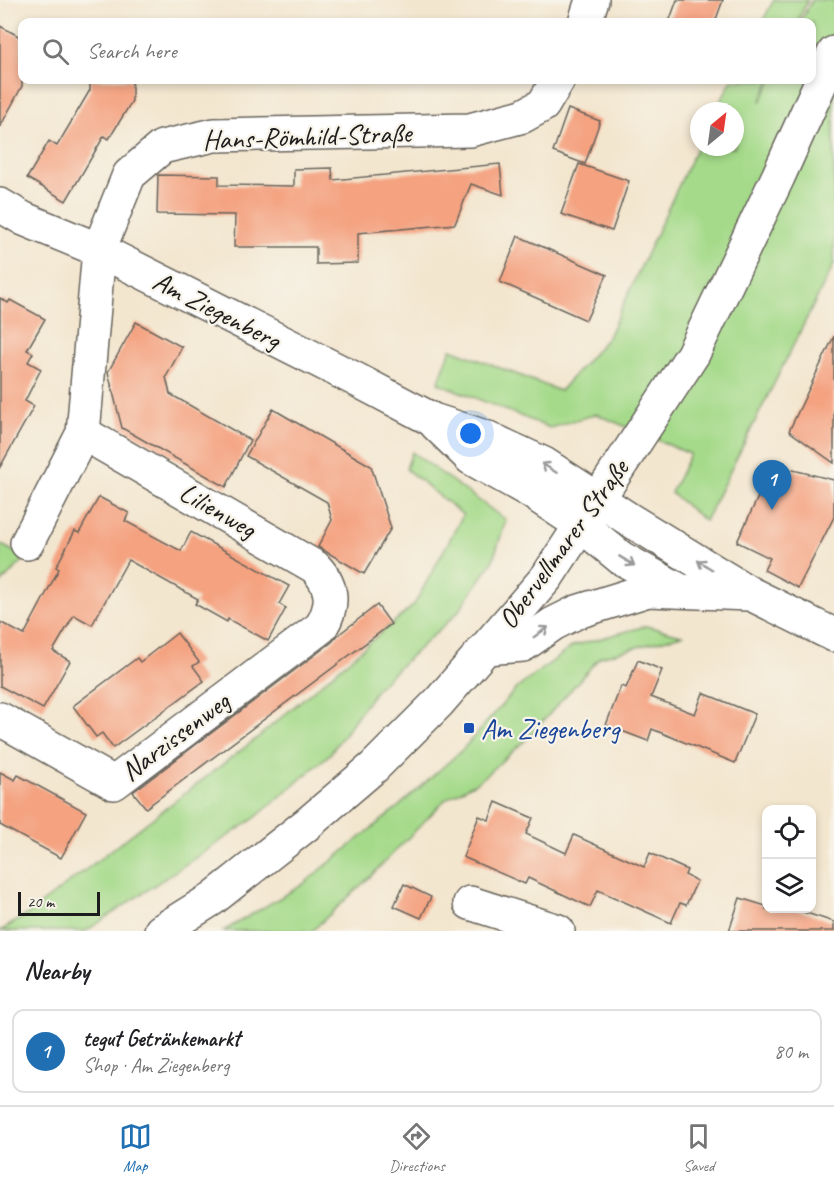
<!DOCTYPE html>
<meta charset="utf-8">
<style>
:root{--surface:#fff;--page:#f6f6f6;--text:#202124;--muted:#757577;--line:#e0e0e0;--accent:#1f6fb2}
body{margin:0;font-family:Caveat,sans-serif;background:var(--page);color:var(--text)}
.controls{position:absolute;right:18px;bottom:18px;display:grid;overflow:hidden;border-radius:12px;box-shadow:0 3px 9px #0003}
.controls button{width:54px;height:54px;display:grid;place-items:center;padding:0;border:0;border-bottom:2px solid var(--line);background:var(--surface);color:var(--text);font:30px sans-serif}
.compass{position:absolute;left:690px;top:102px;width:54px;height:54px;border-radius:50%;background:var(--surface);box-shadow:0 3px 9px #0003;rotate:29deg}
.scale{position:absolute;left:18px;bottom:15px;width:82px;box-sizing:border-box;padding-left:6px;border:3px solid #1c1c1c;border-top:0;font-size:16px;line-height:21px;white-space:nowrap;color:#1c1c1c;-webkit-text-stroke:4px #f7f3e8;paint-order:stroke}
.you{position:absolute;left:471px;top:434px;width:21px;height:21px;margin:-15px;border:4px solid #fff;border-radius:50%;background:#1a73e8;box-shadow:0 0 0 9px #1a73e833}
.badge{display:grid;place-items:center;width:39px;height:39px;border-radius:50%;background:var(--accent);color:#fff;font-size:20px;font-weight:700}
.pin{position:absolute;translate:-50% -50px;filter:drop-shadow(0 2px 3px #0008)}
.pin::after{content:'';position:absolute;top:32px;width:21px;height:18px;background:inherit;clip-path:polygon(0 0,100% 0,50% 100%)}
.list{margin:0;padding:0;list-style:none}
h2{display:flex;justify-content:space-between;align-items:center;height:78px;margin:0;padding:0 24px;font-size:26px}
h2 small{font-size:20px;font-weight:400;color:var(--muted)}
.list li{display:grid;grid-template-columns:39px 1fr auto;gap:18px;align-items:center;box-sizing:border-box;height:84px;margin:0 12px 12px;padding:0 12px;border:2px solid var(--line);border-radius:12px}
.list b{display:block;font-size:22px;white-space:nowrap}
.list p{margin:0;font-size:20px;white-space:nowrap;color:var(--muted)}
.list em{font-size:20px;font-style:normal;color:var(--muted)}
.icon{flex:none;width:33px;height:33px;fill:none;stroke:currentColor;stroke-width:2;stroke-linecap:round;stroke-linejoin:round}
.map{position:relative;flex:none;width:834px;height:931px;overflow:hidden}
.search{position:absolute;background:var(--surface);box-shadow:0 3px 9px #0003;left:18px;right:18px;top:18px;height:66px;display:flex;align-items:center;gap:15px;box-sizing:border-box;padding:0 21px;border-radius:12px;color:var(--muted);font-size:22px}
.sheet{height:174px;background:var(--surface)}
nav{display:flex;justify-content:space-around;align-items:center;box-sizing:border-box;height:84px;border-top:2px solid var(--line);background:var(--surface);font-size:16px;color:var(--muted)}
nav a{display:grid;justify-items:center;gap:3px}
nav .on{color:var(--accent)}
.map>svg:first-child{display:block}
</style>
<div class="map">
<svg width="834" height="931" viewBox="0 0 834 931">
<rect width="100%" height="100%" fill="#f7f3e8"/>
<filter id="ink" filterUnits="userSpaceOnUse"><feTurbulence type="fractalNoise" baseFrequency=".0167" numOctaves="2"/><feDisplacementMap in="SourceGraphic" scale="12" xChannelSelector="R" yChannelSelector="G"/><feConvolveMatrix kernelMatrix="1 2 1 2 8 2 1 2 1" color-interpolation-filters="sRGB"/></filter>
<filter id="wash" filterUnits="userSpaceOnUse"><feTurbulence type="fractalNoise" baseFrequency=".008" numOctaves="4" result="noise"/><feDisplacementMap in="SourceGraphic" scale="24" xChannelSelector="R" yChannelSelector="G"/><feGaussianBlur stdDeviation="1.35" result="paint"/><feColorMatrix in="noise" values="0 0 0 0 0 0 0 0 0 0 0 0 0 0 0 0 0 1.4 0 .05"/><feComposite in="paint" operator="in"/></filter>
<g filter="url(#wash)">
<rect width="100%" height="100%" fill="#f3e6cf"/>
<g fill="#a5da8a" stroke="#607b53" stroke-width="1.5">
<path d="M774,0H808L797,22H762Z"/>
<path d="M812,0H834V264L705,521L671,493L690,454L596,414L550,428L438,383L451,349L560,391L608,337L699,142V147H735V111H715L732,80H770L760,102L772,80H812V22H800Z"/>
<path d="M412,452L506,520L492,563L457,613L378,687L330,754L255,818L86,931H0L28,914L257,738L414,605L463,515L406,469Z"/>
<path d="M0,544L26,558L0,584Z"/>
<path d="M646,626L682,635L600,657L528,738L479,781L446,799L371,876L312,931H223L302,885L398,807L462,750L516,689L573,646Z"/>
</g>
<g id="blocks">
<g fill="#f4a280">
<path d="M677,0H723L715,22H669Z"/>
<path d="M0,26L22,38V86L0,127Z"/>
<path d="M90,80H132V101L109,139L104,136L66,201L27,178L49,141L57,146L90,90Z"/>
<path d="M568,109L600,121L585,164L553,152Z"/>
<path d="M500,164L503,195L471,184L455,224L358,233V263L316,264V247H234L235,215L157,214L158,175L219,176V185L294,186V169L332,168L333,180Z"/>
<path d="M579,164L629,181L612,231L561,214Z"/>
<path d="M518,236L607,275L586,320L500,282Z"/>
<path d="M0,298L8,303L10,300L45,319L27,350L33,353L28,362L41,369L25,401L34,406L0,467Z"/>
<path d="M136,322L182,347L166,377L170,394L250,440L226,487L122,428L108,372Z"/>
<path d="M834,336V463L789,431Z"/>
<path d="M273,409L371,466L391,528L364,574L318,547L332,520L327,502L246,456Z"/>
<path d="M773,465L834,480V517L798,588L764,570L770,558L737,542Z"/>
<path d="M99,497L129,513L125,521L181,551L191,532L289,586L279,604L286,608L268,641L228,619L227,622L195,604L198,599L128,560L92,625L74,615L53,651L70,661L43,709L0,686V622L24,635L59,569L56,567L75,531L79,533Z"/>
<path d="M377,605L391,624L146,808L133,792L332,642L338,635Z"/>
<path d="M177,633L199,662L193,666L204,681L113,748L102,733L96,737L73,706L137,658L140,662Z"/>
<path d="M638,660L662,670L651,697L695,714L703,693L755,714L735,763L652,729L648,741L606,725L621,686L626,688Z"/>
<path d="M0,772L15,780L18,775L86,812L61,858L0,825Z"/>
<path d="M496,802L533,818L526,834L566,853L574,835L644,867L650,853L687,870L685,875L697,881L686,905L680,903L671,923L598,890L590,907L528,878L525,884L463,857L479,816L489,820Z"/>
<path d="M404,884L431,897L421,918L394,906Z"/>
<path d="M740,898L766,906V909H794L834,922V931H729Z"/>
</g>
</g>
</g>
<g filter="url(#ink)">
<use href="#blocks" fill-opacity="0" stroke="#67635b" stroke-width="1.5"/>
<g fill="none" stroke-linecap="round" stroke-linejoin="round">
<g stroke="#67635b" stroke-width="36">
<g id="minor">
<path d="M585,22L592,0"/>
<path d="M0,205L24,219L99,250L357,380L433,420L488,438L544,464L630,520L751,594L834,635"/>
<path d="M436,424L471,458L530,491L581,525L621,558L679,590"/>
<path d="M27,543L83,433L99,250L129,175L162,147L214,135L470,130L523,116L543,105L558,80"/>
<path d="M487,648L523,645L553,624L577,612L648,590L749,594"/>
<path d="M0,719L114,783L321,627C335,604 333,586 315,567L83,433"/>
<path d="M470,903L558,931"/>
</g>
</g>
<g stroke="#67635b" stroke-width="36">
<path id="major" d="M161,931L212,899L306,825L374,767L439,702L547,577L693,354L778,177L834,53"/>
</g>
<use href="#minor" stroke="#fff" stroke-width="33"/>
<use href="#major" stroke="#fff" stroke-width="33"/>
</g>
<defs><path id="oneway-shaft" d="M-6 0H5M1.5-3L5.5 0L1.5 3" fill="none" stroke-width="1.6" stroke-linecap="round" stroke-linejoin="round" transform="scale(1.5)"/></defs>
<g stroke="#999">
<use href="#oneway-shaft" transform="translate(549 468) rotate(-148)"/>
<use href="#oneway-shaft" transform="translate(627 561) rotate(31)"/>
<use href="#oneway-shaft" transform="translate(705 565) rotate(-148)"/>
<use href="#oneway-shaft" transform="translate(541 632) rotate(-35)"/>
</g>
</g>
<rect fill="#1a4fb4" stroke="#f7f3e8" stroke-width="2" x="463" y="722" width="12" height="12" rx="3"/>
<g text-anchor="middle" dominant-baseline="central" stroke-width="4.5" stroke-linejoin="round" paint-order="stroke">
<g font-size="28" fill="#1c1c1c" stroke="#f7f3e8">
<text transform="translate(307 136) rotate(-2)">Hans-Römhild-Straße</text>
<text transform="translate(217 310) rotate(27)">Am Ziegenberg</text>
<text transform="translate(218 510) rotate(30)">Lilienweg</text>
<text transform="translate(563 544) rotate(-54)">Obervellmarer Straße</text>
<text transform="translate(175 736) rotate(-37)">Narzissenweg</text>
</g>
<g font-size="28" fill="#164399" stroke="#f7f3e8" text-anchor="start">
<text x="481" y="728">Am Ziegenberg</text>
</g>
</g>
</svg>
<div class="controls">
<button><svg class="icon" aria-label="locate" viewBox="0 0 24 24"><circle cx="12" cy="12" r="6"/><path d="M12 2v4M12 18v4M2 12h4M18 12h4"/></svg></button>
<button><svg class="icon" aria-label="layers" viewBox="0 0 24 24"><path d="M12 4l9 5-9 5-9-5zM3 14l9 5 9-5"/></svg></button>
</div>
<svg class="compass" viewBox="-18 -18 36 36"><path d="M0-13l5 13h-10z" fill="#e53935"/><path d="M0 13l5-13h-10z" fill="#757577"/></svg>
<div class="scale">20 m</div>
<div class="you"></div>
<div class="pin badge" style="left:772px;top:510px">1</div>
<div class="search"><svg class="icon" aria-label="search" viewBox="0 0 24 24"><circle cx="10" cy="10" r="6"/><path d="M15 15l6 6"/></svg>Search here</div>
</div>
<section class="sheet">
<h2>Nearby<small></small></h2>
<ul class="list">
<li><span class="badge">1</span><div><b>tegut Getränkemarkt</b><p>Shop · Am Ziegenberg</p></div><em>80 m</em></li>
</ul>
</section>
<nav>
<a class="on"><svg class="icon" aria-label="map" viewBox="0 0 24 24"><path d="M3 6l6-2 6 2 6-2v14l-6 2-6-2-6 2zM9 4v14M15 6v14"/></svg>Map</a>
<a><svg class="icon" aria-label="directions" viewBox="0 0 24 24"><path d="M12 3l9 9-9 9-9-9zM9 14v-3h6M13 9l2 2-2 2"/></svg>Directions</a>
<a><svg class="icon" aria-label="saved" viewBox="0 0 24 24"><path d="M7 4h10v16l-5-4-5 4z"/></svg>Saved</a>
</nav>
